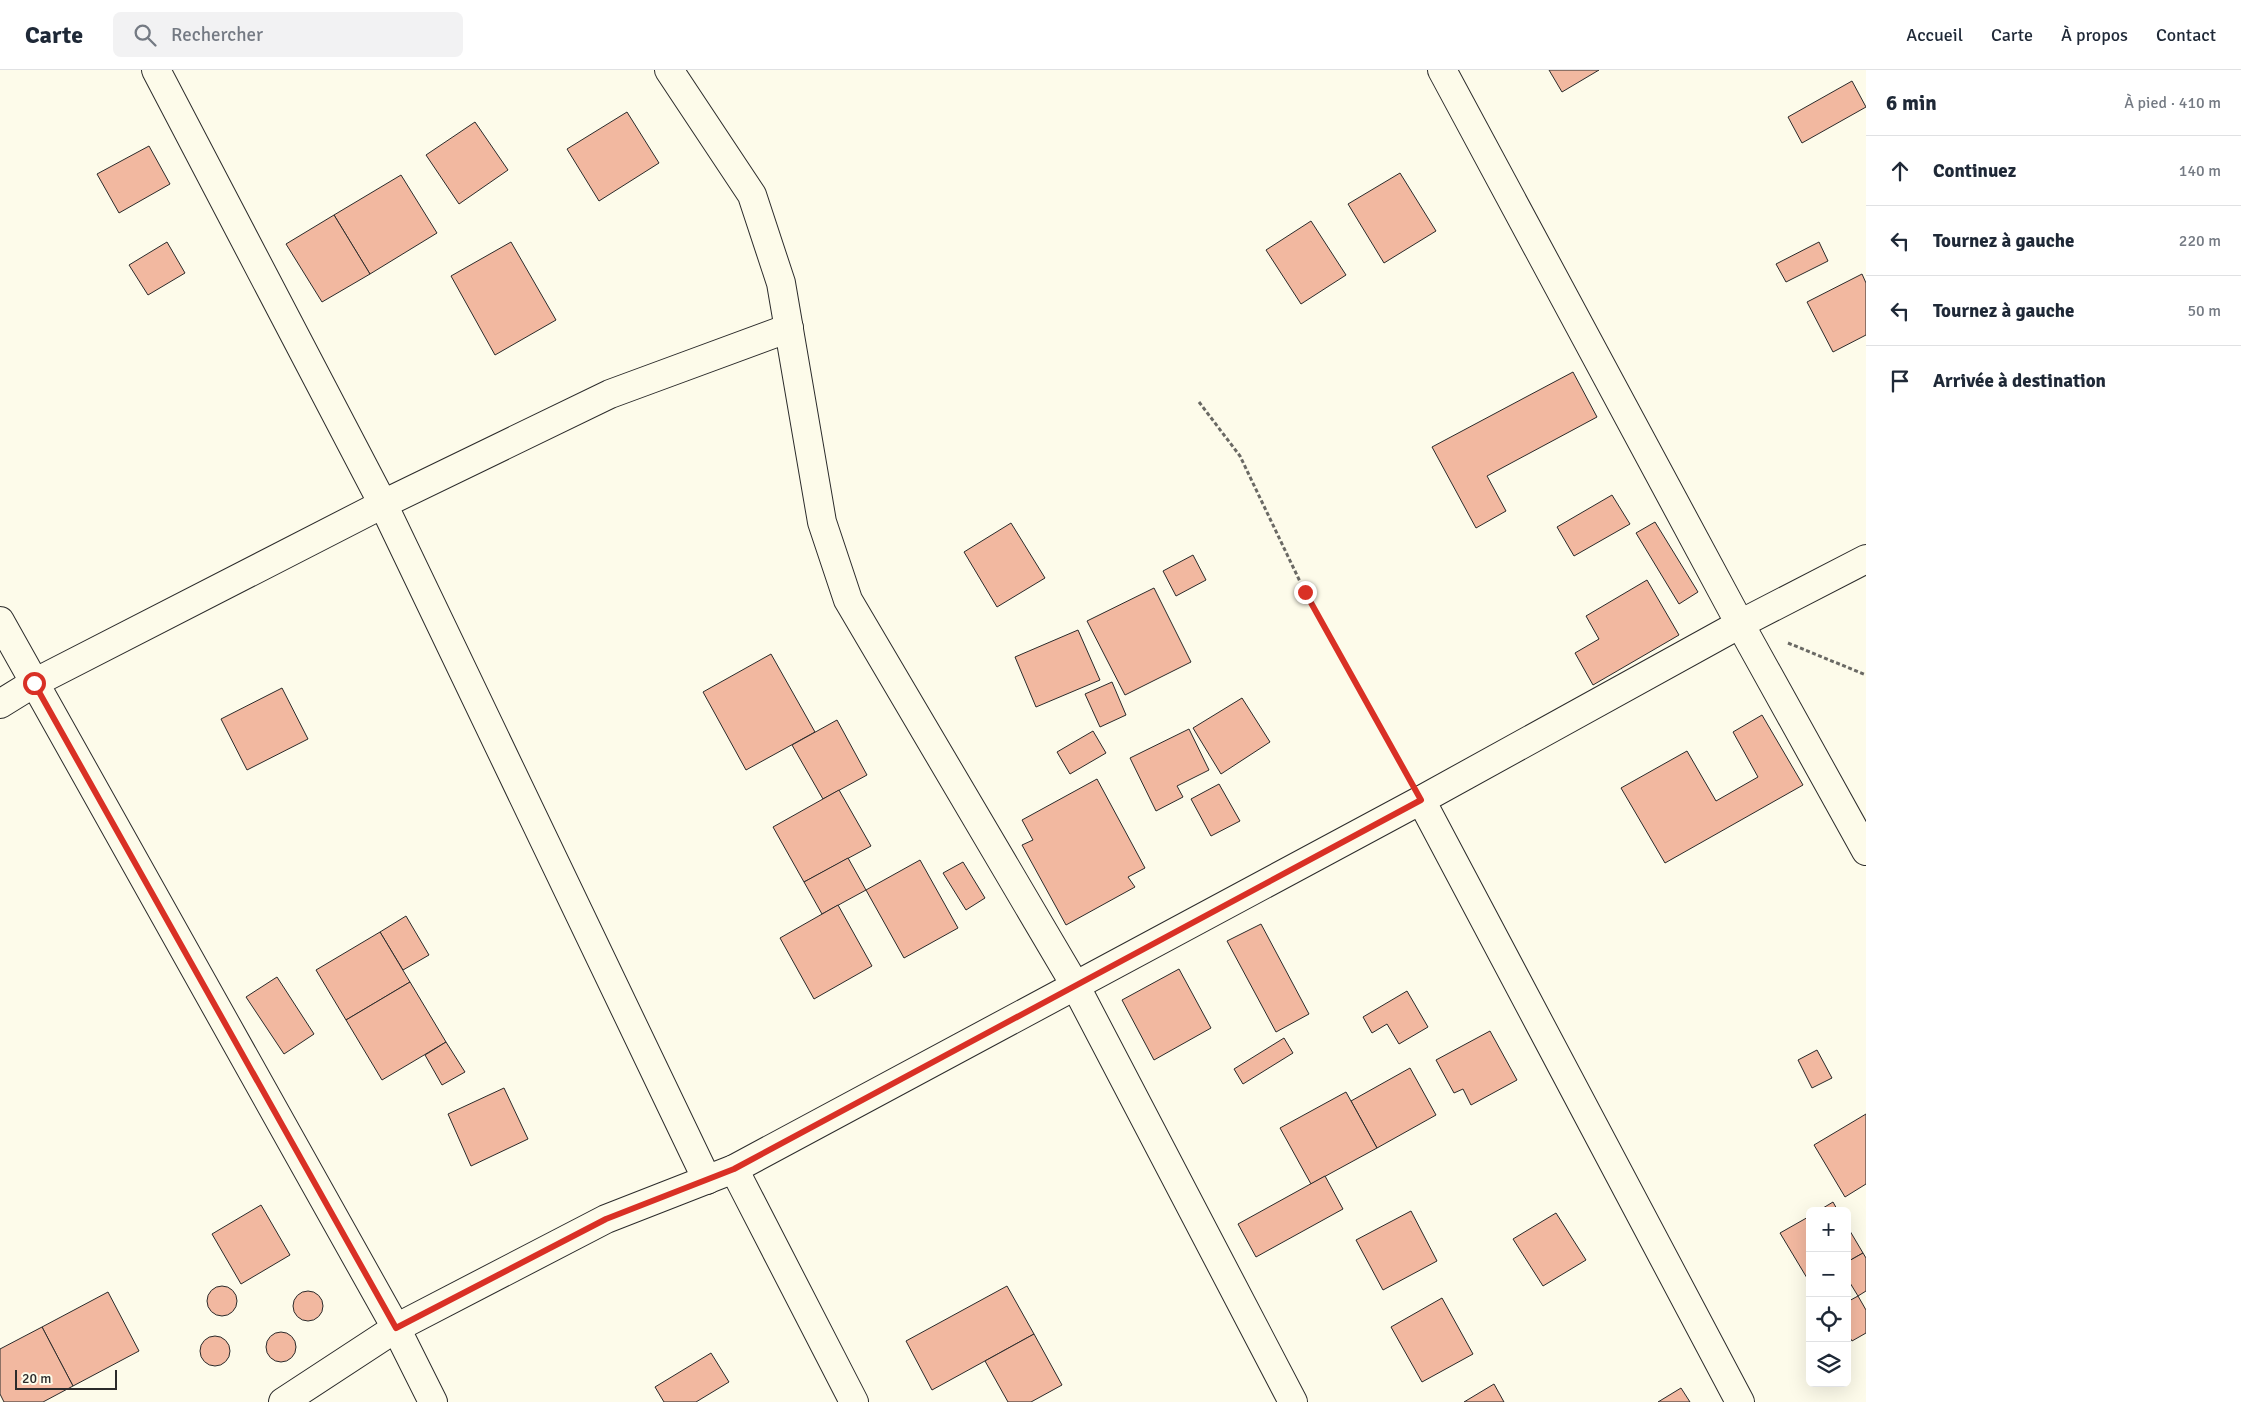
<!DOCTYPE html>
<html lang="fr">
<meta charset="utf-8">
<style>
:root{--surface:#fff;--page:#f2f2f3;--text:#1f2937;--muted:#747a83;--line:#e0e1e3}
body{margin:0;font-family:Signika,sans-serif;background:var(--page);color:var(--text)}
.controls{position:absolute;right:15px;bottom:15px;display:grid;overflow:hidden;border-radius:8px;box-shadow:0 5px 20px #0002}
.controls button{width:45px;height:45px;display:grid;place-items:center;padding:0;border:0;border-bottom:1px solid var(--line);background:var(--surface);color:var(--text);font:25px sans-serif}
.scale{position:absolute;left:15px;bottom:12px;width:102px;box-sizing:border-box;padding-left:5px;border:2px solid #2b2b2b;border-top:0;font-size:14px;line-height:18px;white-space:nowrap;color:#2b2b2b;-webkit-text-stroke:4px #fdfbea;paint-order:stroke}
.stop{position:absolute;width:15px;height:15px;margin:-11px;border:4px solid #d93025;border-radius:50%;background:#fff}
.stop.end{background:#d93025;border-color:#fff;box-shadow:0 1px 5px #0008}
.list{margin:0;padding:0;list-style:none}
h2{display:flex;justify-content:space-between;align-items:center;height:65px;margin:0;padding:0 20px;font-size:21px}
h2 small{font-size:16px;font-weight:400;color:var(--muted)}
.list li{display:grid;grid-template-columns:32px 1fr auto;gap:15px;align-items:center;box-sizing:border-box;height:70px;padding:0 20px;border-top:1px solid var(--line)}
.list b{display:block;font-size:19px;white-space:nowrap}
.list em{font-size:16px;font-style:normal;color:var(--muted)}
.icon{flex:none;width:28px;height:28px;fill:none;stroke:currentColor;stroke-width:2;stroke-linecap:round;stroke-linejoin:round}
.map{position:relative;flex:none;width:1866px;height:1332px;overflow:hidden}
header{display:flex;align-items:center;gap:30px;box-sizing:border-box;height:70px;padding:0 25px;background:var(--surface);border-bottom:1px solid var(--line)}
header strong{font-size:24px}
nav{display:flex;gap:28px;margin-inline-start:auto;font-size:18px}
.search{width:350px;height:45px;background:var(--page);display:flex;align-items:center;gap:12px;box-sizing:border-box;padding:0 18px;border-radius:8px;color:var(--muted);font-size:19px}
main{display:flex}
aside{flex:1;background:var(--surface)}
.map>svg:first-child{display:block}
</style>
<header>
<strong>Carte</strong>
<div class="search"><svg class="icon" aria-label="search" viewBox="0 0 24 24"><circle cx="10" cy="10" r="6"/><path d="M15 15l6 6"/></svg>Rechercher</div>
<nav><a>Accueil</a><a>Carte</a><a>À propos</a><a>Contact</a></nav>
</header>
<main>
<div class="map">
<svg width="1866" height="1332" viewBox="0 0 1866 1332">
<rect width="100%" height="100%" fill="#fdfbea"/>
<g fill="#f2b8a0" stroke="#2b2b2b">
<path d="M1549,0H1599L1562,22Z"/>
<path d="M1852,11L1866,37L1802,73L1788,47Z"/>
<path d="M627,42L659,93L599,131L567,79Z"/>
<path d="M475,52L508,100L459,134L426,85Z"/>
<path d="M149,76L170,114L119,143L97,104Z"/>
<path d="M1400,103L1436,161L1384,193L1348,134Z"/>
<path d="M401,105L437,163L370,204L334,145Z"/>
<path d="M334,145L370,204L322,232L286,174Z"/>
<path d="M1311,151L1346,205L1301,234L1266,180Z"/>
<path d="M167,172L185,203L148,225L129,195Z"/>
<path d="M511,172L556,250L495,285L451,206Z"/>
<path d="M1819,172L1828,191L1786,212L1776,194Z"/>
<path d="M1862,204L1866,213V265L1833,282L1807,232Z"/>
<path d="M1573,302L1597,347L1487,406L1506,441L1476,458L1432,377Z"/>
<path d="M1612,425L1630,454L1574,486L1557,457Z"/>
<path d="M1655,452L1698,522L1679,534L1636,463Z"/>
<path d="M1011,453L1045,508L997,537L964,482Z"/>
<path d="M1193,485L1206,510L1176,526L1163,501Z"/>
<path d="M1647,510L1679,565L1593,615L1575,583L1599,569L1586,546Z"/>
<path d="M1154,518L1191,592L1125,625L1087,551Z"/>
<path d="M1078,560L1100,610L1036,637L1015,587Z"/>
<path d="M771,584L815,662L746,700L703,622Z"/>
<path d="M1112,612L1126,645L1100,657L1085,624Z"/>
<path d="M282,618L308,669L247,700L221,649Z"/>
<path d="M1242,628L1270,672L1221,704L1193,658Z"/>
<path d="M1762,645L1803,715L1665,793L1621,718L1687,681L1716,731L1758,707L1733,662Z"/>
<path d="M837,650L867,705L823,729L792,675Z"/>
<path d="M1189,659L1209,700L1177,716L1183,727L1156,741L1130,688Z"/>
<path d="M1093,661L1106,683L1070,704L1057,682Z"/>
<path d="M1097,709L1145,798L1128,807L1135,817L1066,855L1022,775L1033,770L1022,750Z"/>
<path d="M1219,714L1240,751L1211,766L1191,729Z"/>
<path d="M839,720L871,776L804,812L773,757Z"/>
<path d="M848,788L866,820L822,844L804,812Z"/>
<path d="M920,790L958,858L904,888L866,820Z"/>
<path d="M963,792L985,828L966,840L943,803Z"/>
<path d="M838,835L872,896L814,929L780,868Z"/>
<path d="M406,846L429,885L403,900L380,862Z"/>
<path d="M1261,854L1309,944L1276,962L1227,871Z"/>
<path d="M380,862L410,912L346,950L316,900Z"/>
<path d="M1179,899L1211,958L1154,990L1122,930Z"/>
<path d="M277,907L314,964L284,984L246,927Z"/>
<path d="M410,912L446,972L382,1010L346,950Z"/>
<path d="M1407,921L1428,957L1399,974L1387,954L1372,963L1363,947Z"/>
<path d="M1490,961L1517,1010L1471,1035L1463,1019L1454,1023L1436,990Z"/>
<path d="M1284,968L1293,983L1243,1014L1234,999Z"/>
<path d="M446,972L465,1002L442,1015L425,985Z"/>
<path d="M1817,980L1832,1008L1812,1018L1798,990Z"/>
<path d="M1410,998L1436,1045L1377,1078L1351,1031Z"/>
<path d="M504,1018L528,1069L471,1096L448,1044Z"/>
<path d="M1346,1022L1377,1078L1311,1114L1280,1058Z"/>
<path d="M1866,1044V1114L1845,1127L1814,1075Z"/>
<path d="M1325,1106L1343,1139L1256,1187L1238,1154Z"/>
<path d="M1833,1132L1838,1141H1818Z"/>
<path d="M261,1135L290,1185L241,1214L212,1164Z"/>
<path d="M1411,1141L1437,1191L1383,1220L1356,1170Z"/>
<path d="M1556,1143L1586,1190L1543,1216L1513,1169Z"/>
<path d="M1810,1146V1213L1780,1163Z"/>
<path d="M1847,1156L1863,1183L1847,1192Z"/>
<path d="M1863,1183L1866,1188V1221L1858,1226L1847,1208V1192Z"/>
<path d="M1007,1216L1034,1264L932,1320L906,1271Z"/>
<circle cx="222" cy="1231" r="15"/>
<circle cx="308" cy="1236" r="15"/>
<path d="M108,1222L139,1281L73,1316L42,1257Z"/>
<path d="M1858,1226L1866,1240V1263L1852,1271L1847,1263V1232Z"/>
<path d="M1442,1228L1473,1284L1422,1312L1391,1257Z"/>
<path d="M42,1257L73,1316L43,1332H4L0,1324V1279Z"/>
<circle cx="281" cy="1277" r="15"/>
<path d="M1034,1264L1062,1315L1031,1332H1008L985,1291Z"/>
<circle cx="215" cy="1281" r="15"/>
<path d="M711,1283L729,1312L696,1332H664L655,1317Z"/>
<path d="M1494,1314L1504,1332H1464Z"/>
<path d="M1681,1318L1690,1332H1658Z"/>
</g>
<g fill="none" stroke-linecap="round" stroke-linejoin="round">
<g stroke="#2b2b2b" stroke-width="30">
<g id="minor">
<path d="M156,0L383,434L707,1110"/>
<path d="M669,0L752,125L781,213L822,452L848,530L1075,915L1293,1332"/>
<path d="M1442,0L1740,554L1866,781"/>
<path d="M0,551L396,1258L433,1332"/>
<path d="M0,634L34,613L383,434L610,324L789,258"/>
<path d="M1421,730L1740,1332"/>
<path d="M734,1099L854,1332"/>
<path d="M283,1332L396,1258L606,1149L734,1099L1421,730L1740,554L1866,489"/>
</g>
</g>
<g stroke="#6a6964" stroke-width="3" stroke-dasharray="4 2.5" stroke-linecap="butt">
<path d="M1199,332L1240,386L1305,522L1407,704"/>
<path d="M1788,573L1866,605"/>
</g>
<use href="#minor" stroke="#fdfbea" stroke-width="28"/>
</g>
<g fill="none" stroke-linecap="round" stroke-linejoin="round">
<path stroke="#d93025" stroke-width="6" d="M34,613L396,1258L606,1149L734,1099L1421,730L1305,522"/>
</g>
</svg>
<div class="controls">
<button>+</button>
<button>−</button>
<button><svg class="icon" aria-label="locate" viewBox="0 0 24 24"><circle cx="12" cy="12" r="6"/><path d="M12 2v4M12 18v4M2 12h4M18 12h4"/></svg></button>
<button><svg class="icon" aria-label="layers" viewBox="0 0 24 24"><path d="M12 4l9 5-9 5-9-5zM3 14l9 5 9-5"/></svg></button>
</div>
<div class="scale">20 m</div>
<div class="stop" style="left:34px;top:613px"></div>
<div class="stop end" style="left:1305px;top:522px"></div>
</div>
<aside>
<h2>6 min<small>À pied · 410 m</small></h2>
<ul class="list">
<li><svg class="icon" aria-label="ahead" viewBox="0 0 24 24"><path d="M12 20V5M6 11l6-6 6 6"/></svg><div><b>Continuez</b></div><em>140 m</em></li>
<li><svg class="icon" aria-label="left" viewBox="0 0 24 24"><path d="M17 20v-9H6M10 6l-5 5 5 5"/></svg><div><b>Tournez à gauche</b></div><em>220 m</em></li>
<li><svg class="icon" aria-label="left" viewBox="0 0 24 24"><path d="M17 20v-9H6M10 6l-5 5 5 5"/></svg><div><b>Tournez à gauche</b></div><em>50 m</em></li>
<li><svg class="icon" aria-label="arrive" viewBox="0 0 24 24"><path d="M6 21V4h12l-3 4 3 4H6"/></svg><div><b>Arrivée à destination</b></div></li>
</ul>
</aside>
</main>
